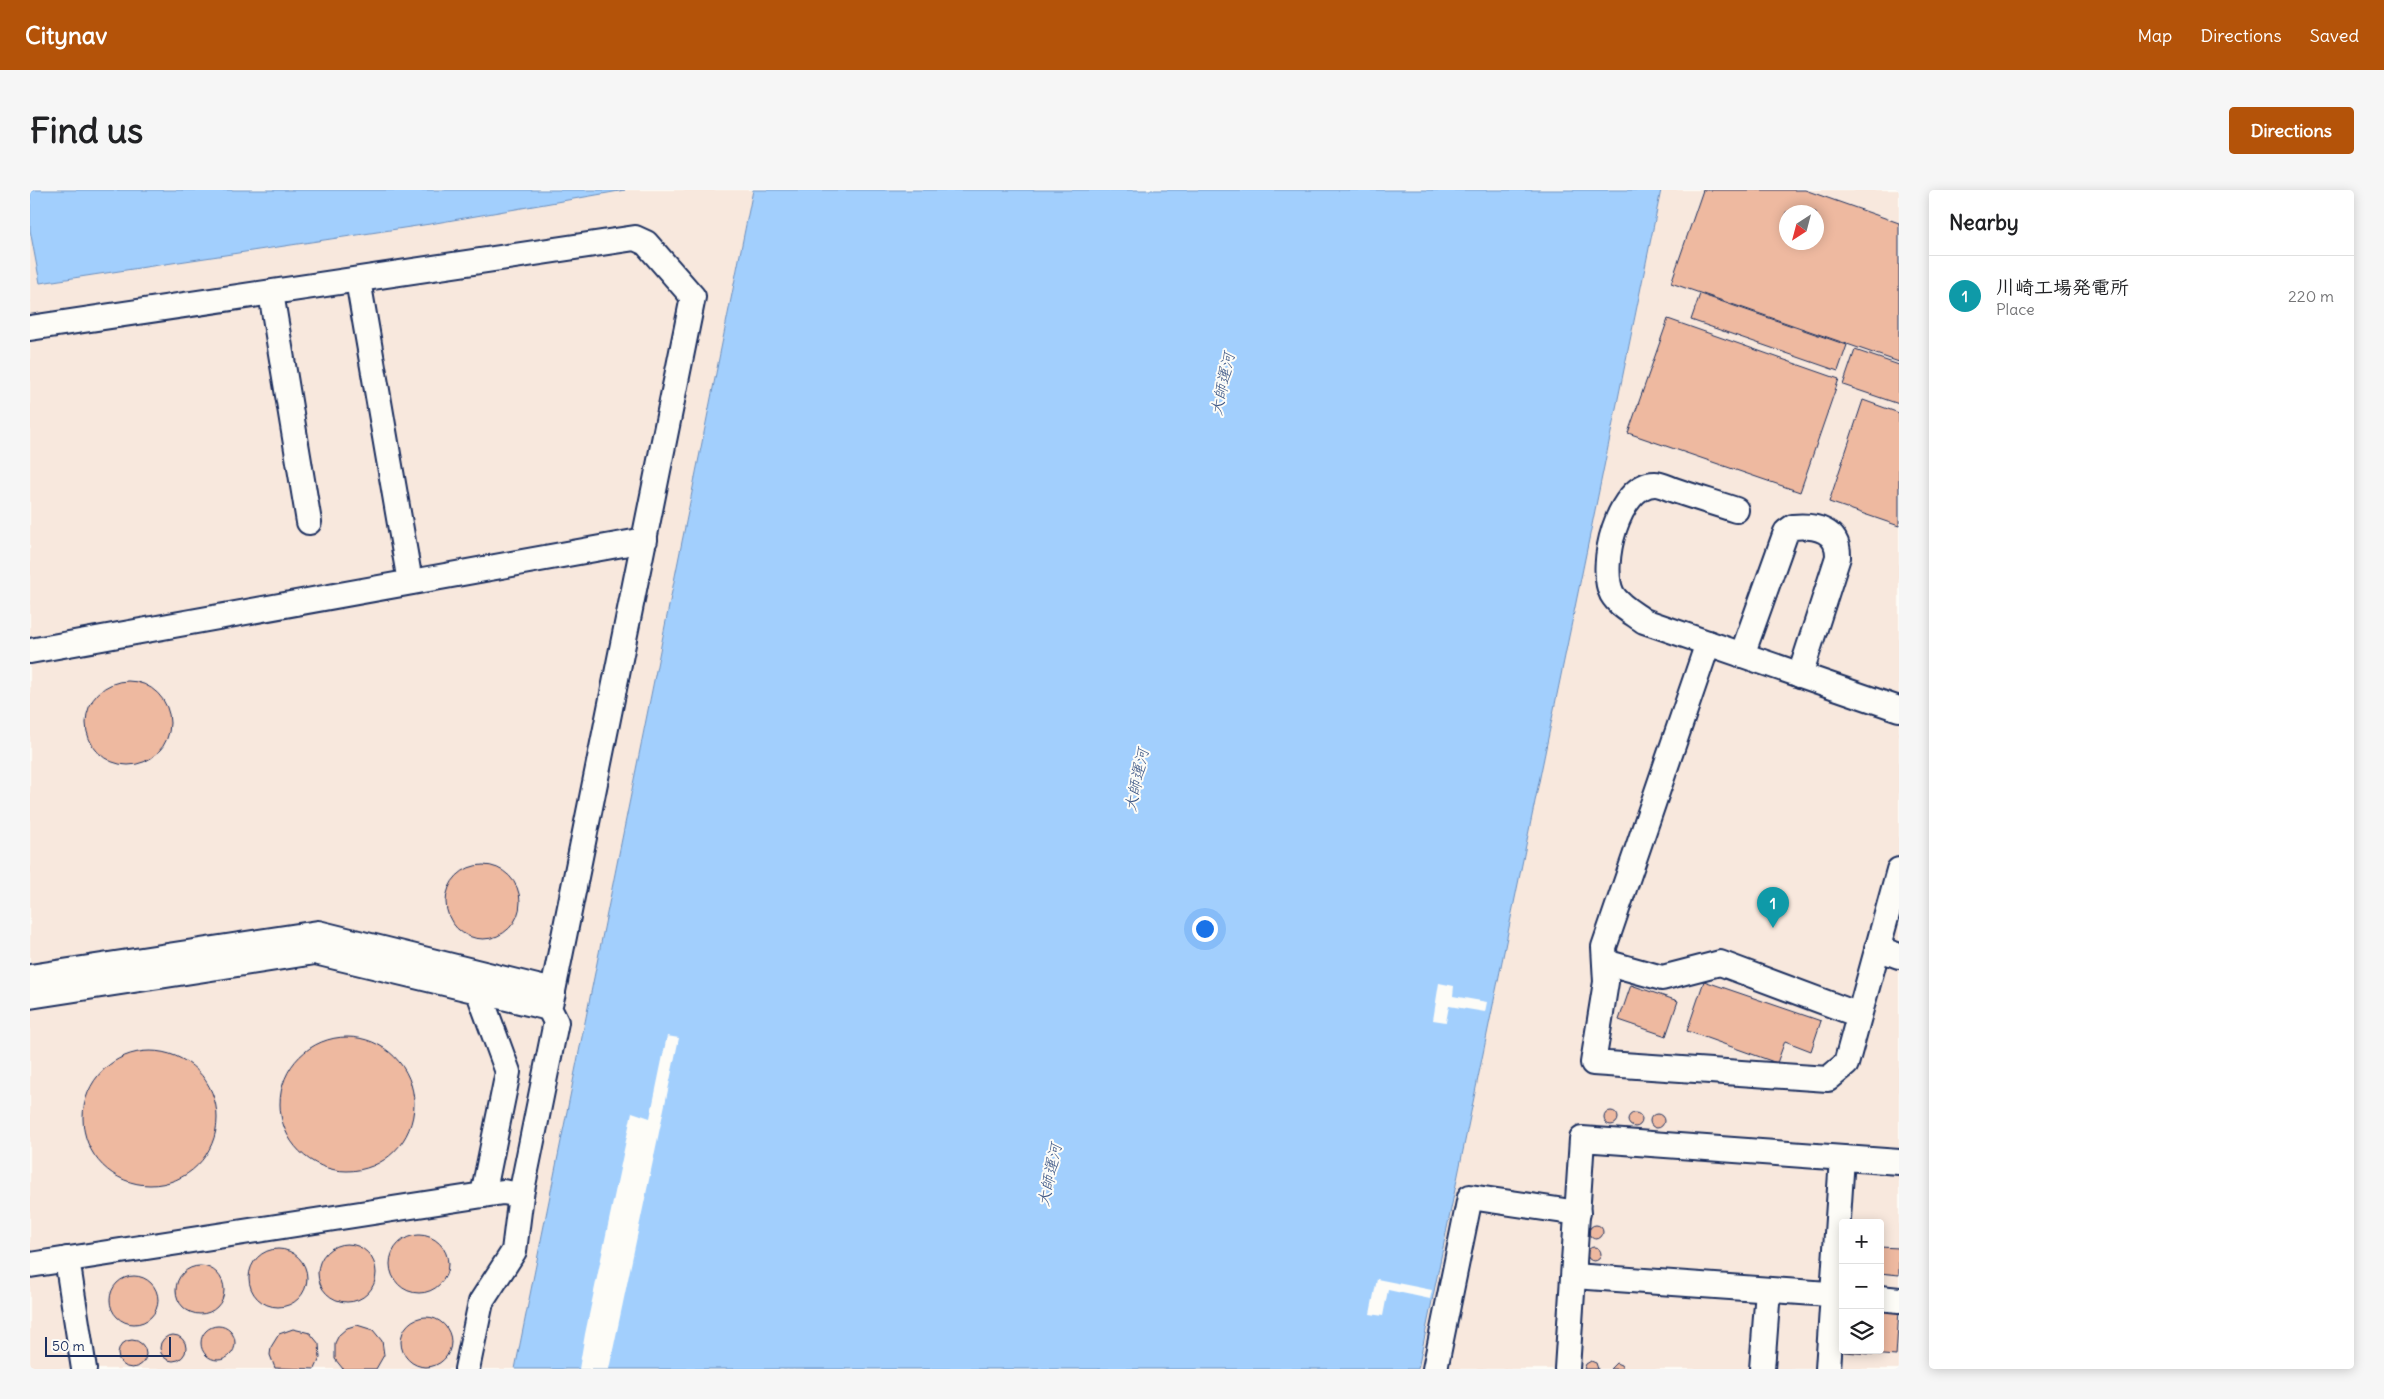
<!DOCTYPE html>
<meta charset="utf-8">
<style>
:root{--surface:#fff;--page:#f6f6f6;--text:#202124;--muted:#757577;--line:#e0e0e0;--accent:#b45309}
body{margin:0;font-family:Delius,"Klee One",sans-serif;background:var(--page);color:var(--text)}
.controls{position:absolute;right:15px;bottom:15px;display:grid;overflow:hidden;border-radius:5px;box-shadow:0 2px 12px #0003}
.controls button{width:45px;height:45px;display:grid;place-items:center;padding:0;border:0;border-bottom:1px solid var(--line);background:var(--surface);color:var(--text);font:25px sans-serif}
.compass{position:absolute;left:1749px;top:15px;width:45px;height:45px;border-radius:50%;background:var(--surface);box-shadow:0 2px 12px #0003;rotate:216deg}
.scale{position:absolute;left:15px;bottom:12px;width:126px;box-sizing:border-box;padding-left:5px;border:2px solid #1b2f5e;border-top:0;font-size:14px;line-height:18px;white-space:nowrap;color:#1b2f5e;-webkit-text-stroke:4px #fdfcf7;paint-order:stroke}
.you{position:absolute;left:1174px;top:738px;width:18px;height:18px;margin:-12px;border:4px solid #fff;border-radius:50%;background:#1a73e8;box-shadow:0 0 0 8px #1a73e833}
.badge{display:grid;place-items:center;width:32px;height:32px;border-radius:50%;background:var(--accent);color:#fff;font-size:16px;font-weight:700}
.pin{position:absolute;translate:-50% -41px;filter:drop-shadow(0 1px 2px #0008)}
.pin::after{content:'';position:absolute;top:26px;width:18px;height:15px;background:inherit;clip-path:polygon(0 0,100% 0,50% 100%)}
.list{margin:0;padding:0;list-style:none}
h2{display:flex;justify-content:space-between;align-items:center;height:65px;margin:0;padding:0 20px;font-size:21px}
h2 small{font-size:16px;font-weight:400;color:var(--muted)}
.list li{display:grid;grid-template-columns:32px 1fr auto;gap:15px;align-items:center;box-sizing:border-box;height:80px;padding:0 20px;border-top:1px solid var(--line)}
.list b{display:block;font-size:19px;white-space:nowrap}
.list p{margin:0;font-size:16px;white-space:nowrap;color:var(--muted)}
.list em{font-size:16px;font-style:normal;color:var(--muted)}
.icon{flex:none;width:28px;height:28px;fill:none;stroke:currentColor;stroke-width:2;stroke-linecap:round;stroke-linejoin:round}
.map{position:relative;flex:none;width:1869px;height:1179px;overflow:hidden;border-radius:5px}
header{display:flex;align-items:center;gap:30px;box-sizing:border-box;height:70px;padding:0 25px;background:var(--accent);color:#fff}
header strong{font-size:24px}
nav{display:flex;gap:28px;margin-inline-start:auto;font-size:18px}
.intro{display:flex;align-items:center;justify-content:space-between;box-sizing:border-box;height:120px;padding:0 30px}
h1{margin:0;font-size:35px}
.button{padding:12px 22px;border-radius:5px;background:var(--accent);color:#fff;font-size:18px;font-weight:700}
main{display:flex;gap:30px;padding:0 30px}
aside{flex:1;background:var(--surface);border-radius:5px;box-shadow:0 2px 12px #0003}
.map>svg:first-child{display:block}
</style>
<header>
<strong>Citynav</strong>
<nav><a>Map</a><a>Directions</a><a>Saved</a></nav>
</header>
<div class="intro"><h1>Find us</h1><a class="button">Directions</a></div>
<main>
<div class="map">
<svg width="1869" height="1179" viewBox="0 0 1869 1179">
<rect width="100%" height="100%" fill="#fdfcf7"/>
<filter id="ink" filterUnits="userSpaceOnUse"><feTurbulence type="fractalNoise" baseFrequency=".02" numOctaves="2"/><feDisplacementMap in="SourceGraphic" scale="10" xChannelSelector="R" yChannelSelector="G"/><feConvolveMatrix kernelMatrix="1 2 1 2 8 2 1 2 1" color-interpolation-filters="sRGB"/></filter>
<g filter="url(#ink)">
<g fill="#f8e8dd" fill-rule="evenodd">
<path d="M595,0H723L485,1179H0V40L11,93L400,34Z"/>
<path d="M1631,0H1869V1179H1388ZM1756,22H1786V52H1756ZM1813,1033H1850V1160H1813Z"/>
</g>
<g fill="#a2cffd" stroke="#6c8fbd">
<path d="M0,0H595L400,34L10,93L0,40Z"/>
<path d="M723,0H1631L1388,1179H485Z"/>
</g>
<g fill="#fdfcf7">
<path d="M1409,793L1424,796L1423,806L1457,812L1455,822L1419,816L1416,832L1403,830Z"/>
<path d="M637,846L649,848L579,1179H549L555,1144L602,922L620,928Z"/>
<path d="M1347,1089L1402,1100L1400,1109L1358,1100L1353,1126L1340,1124Z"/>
</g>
<g fill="#eeb9a0" stroke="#1b2f5e" fill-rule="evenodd">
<path d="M1673,0H1775L1869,33V172L1641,93ZM1756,22H1786V52H1756Z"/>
<path d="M1670,104L1817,155L1808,181L1661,130Z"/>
<path d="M1638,129L1809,189L1770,302L1598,243Z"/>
<path d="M1825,160L1869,175V214L1813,195Z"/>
<path d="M1833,210L1869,223V336L1799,312Z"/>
<circle cx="98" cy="533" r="42"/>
<circle cx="453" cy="712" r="37"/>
<path d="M1674,791L1791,831L1781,861L1755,851L1747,873L1657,841Z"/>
<path d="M1601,795L1648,811L1636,846L1589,830Z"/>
<circle cx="317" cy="914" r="67"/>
<circle cx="120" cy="928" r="67"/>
<circle cx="1581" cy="928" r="7"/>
<circle cx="1605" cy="930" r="7"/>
<circle cx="1627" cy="931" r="7"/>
<circle cx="1566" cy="1042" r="7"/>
<circle cx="389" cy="1074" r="29"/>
<circle cx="317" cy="1083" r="29"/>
<circle cx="1564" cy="1064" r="7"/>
<path d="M1850,1057L1869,1058V1085L1850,1083Z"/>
<circle cx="248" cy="1088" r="29"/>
<circle cx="170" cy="1100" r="24"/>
<circle cx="104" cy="1110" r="24"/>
<path d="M1850,1119L1869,1120L1866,1166L1814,1162V1160H1850Z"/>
<circle cx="396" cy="1152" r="25"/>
<path d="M327,1135L343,1140L352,1151L354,1165L346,1179H313L305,1169V1153L309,1145L317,1138Z"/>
<circle cx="188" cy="1153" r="17"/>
<path d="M263,1139L280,1143L289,1154L290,1168L285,1179L245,1178L240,1165L241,1157L249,1144Z"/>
<circle cx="143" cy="1158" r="13"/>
<circle cx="102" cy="1164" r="14"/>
<path d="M1561,1171L1566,1173L1568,1179H1554L1556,1174Z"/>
<path d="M1586,1173L1591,1175L1593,1179H1580Z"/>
</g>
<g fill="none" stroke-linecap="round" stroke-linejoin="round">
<g stroke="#1b2f5e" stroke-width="28">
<g id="minor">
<path d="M328,90L380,392"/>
<path d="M241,103L279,332"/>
<path d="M0,138L605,48L616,53L663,107L523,801L288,743L0,787"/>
<path d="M1706,320C1685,313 1664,307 1644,300C1638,298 1631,294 1625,294C1588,294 1568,376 1582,404C1589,416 1603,423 1614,431L1869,519"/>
<path d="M1678,453L1574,757L1576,792L1563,873L1798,889L1816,874L1869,680"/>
<path d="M0,461L615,350"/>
<path d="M1712,465L1756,342L1763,337C1786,335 1809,340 1808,367L1770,485"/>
<path d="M1847,758L1869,766"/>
<path d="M1575,772L1632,788L1690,773L1829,825"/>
<path d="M449,803L478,882L453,1005"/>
<path d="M0,806L285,762L519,818"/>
<path d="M37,1069L54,1179"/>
<path d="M0,1075L453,1005L473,1002L491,1005"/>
<path d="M1544,1086L1813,1105"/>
<path d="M1850,1108L1869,1110"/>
<path d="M437,1179L451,1112L484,1061L491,1005L526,832L519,818L523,803"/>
<path d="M1405,1179L1440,1007L1548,1023"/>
<path d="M1537,1179L1552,949L1869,972"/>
<path d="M1732,1179L1738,1100"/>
<path d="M1798,1179L1812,968"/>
</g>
</g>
<use href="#minor" stroke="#fdfcf7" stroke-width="24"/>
</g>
</g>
<g text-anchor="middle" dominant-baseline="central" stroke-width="4" stroke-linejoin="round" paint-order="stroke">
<g font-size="16" font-style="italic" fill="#3d5786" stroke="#fdfcf7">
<text transform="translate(1192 194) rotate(-78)">大師運河</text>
<text transform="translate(1106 590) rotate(-78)">大師運河</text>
<text transform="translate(1019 985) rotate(-78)">大師運河</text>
</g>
</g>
</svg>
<div class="controls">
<button>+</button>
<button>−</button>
<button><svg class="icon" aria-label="layers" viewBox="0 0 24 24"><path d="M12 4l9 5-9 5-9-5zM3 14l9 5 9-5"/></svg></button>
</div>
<svg class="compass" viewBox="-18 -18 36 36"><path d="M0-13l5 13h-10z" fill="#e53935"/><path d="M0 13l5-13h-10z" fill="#757577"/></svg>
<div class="scale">50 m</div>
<div class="you"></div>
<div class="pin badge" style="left:1743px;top:738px;background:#0f9aa8">1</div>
</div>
<aside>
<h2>Nearby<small></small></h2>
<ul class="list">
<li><span class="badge" style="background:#0f9aa8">1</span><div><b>川崎工場発電所</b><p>Place</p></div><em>220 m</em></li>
</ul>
</aside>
</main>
